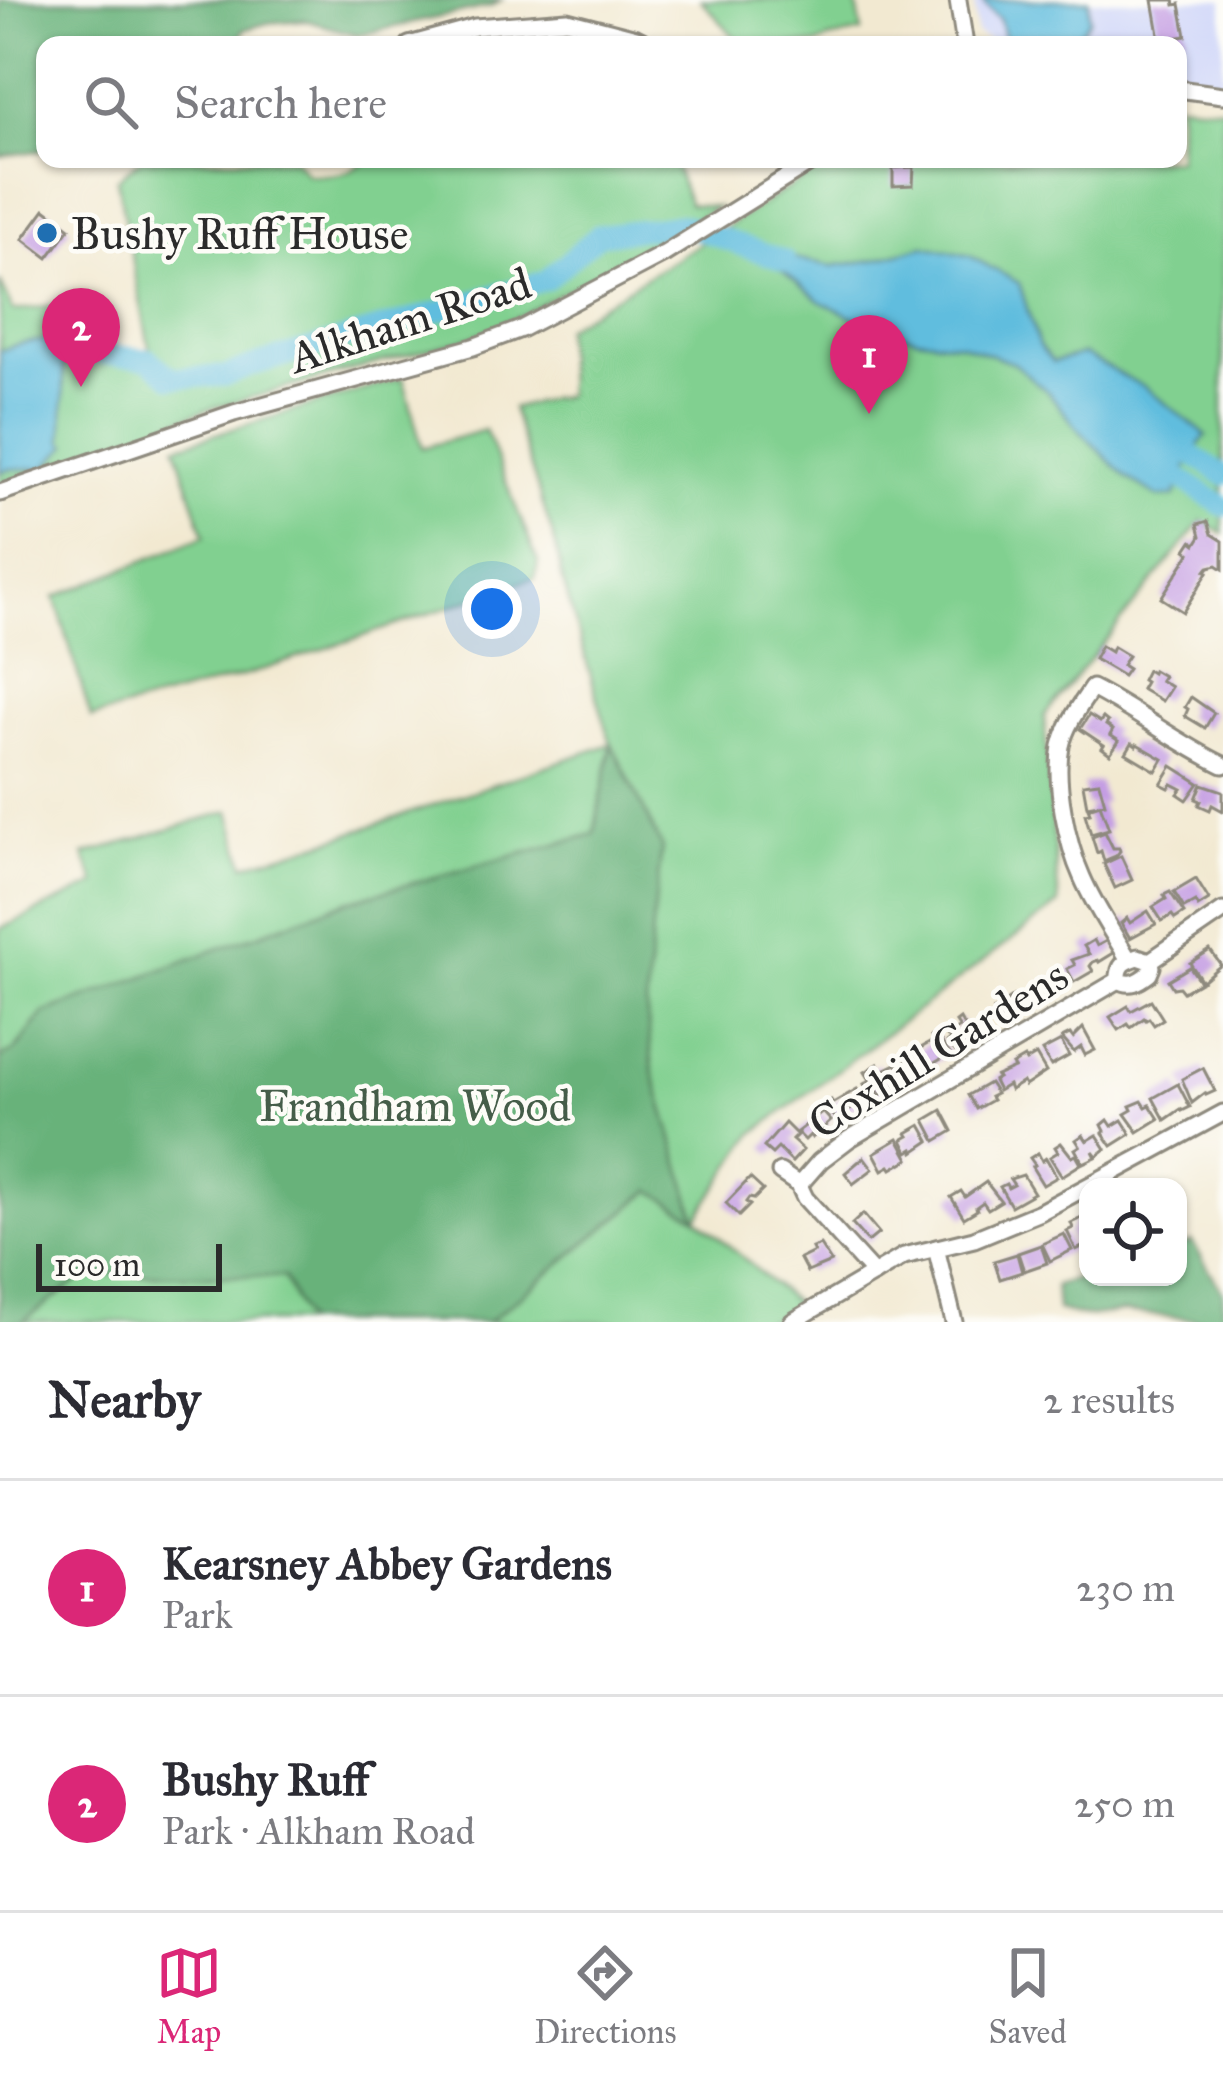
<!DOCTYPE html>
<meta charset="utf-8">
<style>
:root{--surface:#fff;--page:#f2f2f3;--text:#2b2b33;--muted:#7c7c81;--line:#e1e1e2;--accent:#db2777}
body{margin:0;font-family:"IM FELL Great Primer",serif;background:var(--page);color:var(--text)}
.controls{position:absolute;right:36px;bottom:36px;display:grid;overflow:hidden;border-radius:24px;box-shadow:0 3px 9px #0004}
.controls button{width:108px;height:108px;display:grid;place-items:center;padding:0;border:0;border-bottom:3px solid var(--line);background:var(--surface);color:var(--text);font:60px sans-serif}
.scale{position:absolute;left:36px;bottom:30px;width:186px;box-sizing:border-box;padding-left:12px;border:6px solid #2b2b2b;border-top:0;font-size:33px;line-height:42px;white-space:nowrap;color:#2b2b2b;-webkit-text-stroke:9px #fdfcf7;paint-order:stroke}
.you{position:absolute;left:492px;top:609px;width:42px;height:42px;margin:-30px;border:9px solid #fff;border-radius:50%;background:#1a73e8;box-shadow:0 0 0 18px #1a73e833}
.badge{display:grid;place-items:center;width:78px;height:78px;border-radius:50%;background:var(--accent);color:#fff;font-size:39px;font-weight:700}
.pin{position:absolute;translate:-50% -99px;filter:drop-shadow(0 3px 6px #0008)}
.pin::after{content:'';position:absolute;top:63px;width:42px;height:36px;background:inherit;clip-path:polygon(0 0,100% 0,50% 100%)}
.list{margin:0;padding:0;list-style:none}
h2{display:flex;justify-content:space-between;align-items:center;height:156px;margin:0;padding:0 48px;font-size:51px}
h2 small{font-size:39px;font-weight:400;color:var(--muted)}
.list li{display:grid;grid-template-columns:78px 1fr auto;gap:36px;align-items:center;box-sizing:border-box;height:216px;padding:0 48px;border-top:3px solid var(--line)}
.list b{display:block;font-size:45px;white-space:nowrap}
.list p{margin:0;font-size:39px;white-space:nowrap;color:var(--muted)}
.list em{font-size:39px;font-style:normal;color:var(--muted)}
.icon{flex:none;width:66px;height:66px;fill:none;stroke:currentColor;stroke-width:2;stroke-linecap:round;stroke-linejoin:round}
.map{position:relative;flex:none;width:1223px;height:1322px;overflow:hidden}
.search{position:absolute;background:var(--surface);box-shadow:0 3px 9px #0004;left:36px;right:36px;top:36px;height:132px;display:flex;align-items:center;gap:30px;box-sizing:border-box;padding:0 42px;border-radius:24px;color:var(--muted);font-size:45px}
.sheet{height:588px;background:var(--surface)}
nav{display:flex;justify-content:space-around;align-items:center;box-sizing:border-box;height:168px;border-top:3px solid var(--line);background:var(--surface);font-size:33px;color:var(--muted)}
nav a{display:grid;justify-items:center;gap:6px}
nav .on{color:var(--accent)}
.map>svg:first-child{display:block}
</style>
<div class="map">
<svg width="1223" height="1322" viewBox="0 0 1223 1322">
<rect width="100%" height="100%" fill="#fdfcf7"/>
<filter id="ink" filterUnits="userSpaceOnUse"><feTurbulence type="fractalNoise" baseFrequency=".00833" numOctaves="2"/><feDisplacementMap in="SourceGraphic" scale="24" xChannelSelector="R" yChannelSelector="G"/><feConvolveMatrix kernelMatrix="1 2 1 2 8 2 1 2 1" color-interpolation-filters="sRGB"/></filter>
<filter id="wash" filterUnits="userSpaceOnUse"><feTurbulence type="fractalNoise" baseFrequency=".004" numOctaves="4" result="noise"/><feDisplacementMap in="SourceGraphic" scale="48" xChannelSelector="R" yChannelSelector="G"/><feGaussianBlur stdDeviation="2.7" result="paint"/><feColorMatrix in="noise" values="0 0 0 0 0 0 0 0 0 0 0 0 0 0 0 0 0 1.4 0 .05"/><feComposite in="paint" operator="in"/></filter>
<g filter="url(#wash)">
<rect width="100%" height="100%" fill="#f2e9d1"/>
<path fill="#d3d9f9" d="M974,0H1223V92L1178,84V45H1001L977,34Z"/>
<g fill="#81d090" stroke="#567e5e" stroke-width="3">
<path d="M701,0H856L862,32L829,39L817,45H742Z"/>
<path d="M1178,103L1223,107V534L1202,521L1044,716L1059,904L753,1134L697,1218L801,1308L765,1322H488L652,1190L696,1217L653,1071L646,1006L652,926L662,847L611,746L594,834L348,901L44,1013L14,1051L0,1058V929L96,884L84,855L230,811L245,865L331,840L611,744L563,582L556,546L512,408L566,395L564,328L835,159H1178Z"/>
<path d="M141,159H294L307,174C333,177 348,175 369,159H672L689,204L717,207L520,316L473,337L206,410L0,484V281L13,311L56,305L86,316V348L150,352L117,179Z"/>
<path d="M403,378L422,448L485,430L538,562L535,578L250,674L91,718L55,597L205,536L176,446Z"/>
<path d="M87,1274L284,1277L305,1322H22Z"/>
</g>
<g fill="#68b27a" stroke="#4a6e52" stroke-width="3">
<path d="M0,0H501L491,6L358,35L304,20L268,23L243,30L238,45H45V150L0,156Z"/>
<path d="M612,744L662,847L652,926L646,1006L653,1071L696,1218L651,1190L488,1322H305L284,1277L87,1274L22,1322H0V1058L15,1051L44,1013L348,901L594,834Z"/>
<path d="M1192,1242L1223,1292V1322L1124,1312L1085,1317L1057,1310L1055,1286L1088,1275L1178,1277V1247Z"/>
</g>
<g fill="#60bdde" stroke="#467484" stroke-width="3">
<path d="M983,0H1089L1090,19L1072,45H1006L1000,20L985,5Z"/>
<path d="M924,246L970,256L1019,283L1039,346L1053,362L1083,354L1146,388L1206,435L1192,455L1175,496L1158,497L1126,477L1078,429L1049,393L1012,362L961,344L917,338L860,320L820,301L780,269L789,257L832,266L874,260Z"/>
<path d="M51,339L73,351L64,362L63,440L68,445L44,468L8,469L0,472V351L18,344Z"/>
</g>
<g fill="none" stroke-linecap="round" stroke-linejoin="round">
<g stroke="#60bdde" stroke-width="21">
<path d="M73,351L149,359L172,378L226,376L258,364L546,280L598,235L682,224L785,261"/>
<path d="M1192,455L1223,475"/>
<path d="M1180,478L1223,506"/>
</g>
</g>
<g id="blocks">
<g fill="#c49de3">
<path d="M1153,0H1174L1175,5L1180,4L1186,36L1160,40Z"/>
<path d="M914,167L913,185L893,186V168Z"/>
<path d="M45,209L70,228L48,258L23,239Z"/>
<path d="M1208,521L1212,534L1223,541V569L1217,565L1209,567L1206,571L1208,572L1183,612L1161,598L1190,553L1186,550L1192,541L1196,544L1201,536L1198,524Z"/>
<path d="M1101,646L1111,652L1113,647L1128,656L1122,665L1128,669L1123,676L1094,659Z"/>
<path d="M1147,670L1152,673L1153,670L1163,676L1160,680L1171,687L1162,701L1141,689L1145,682L1142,680Z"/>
<path d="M1191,697L1214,713L1205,728L1185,716L1188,709L1185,707Z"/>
<path d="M1089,715L1100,722L1103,718L1108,722L1106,725L1113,730L1110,735L1119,741L1110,754L1102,748L1104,745L1080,729Z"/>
<path d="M1132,743L1136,746L1137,744L1163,759L1156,771L1126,753Z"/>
<path d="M1172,766L1199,783L1187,800L1178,794L1182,789L1172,784L1169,788L1161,784Z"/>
<path d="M1099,782L1105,803L1087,806L1083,784Z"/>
<path d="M1202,784L1223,791V811L1212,805L1210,810L1199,805L1201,801L1196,799Z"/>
<path d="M1100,804L1109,829L1091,834L1085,814L1090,813L1088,808Z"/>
<path d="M1105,832L1113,848H1119L1120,851L1116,856L1104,861L1101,851L1097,853L1092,837Z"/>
<path d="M1121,856L1132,880L1115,888L1104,864Z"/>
<path d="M1196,879L1209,900L1198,907L1195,902L1184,908L1174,892Z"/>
<path d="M1170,892L1184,913L1175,919L1172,915L1162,921L1153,907L1166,899L1164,895Z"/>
<path d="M1148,911L1156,924L1130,938L1121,923L1127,918L1130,923Z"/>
<path d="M1110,939L1117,951L1099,962L1098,960L1093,962L1090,966L1093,971L1074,982L1067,969L1075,965L1072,960L1089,954L1084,946L1094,940L1097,946Z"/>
<path d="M1210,950L1221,965L1202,981L1190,963Z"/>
<path d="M1190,967L1200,982L1183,992L1179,987L1173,988L1168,980Z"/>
<path d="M1013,996L1023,1012L1003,1024L994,1010L999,1007L1001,1011L1009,1006L1006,1001Z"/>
<path d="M1151,1000L1163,1019L1154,1025L1149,1018L1146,1020L1144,1018L1131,1028L1128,1024L1119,1030L1110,1017L1128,1006L1131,1011Z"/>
<path d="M960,1019L973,1041L956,1052L947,1042L950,1040L947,1036L960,1028L956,1022Z"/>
<path d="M1083,1028L1095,1050L1085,1055L1081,1047L1074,1052L1062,1038L1070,1034L1073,1038Z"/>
<path d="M935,1034L950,1054L929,1066L919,1049L933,1041L931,1037Z"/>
<path d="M1061,1041L1069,1056L1051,1066L1042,1051Z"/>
<path d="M918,1054L925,1066L880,1095L878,1091L871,1095L864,1084L870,1080L865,1072L878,1064L883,1074L887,1071L886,1069L896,1064L898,1066Z"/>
<path d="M1036,1055L1046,1072L1025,1086L1023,1082L1010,1090L1008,1085L998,1091L993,1081L998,1078L996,1076L1014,1068L1012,1065L1024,1058L1026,1061Z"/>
<path d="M1203,1068L1215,1091L1206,1095L1205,1093L1192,1103L1182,1079Z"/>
<path d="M989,1083L996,1094L990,1097L992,1100L976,1109L968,1095Z"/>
<path d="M1178,1084L1190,1107L1182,1111L1181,1109L1165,1120L1153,1098Z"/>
<path d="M857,1089L864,1101L836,1119L825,1103L831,1100L833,1103Z"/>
<path d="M1142,1101L1146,1107L1150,1105L1159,1119L1138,1132L1125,1114L1132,1110L1130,1106Z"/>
<path d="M942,1110L953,1131L936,1141L925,1120Z"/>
<path d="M823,1112L831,1121L812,1138L810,1135L805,1140L797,1132Z"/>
<path d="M1108,1120L1112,1126L1122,1120L1131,1134L1112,1146L1103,1133L1105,1131L1102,1125Z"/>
<path d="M785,1123L797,1135L792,1140L803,1150L792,1162L778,1148L772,1154L764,1147Z"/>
<path d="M921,1125L930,1141L914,1152L913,1149L908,1152L902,1140L909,1136L907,1133Z"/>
<path d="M1083,1135L1087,1141L1097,1135L1106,1149L1097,1156L1093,1151L1096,1157L1083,1163L1075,1149L1080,1146L1076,1140Z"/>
<path d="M898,1139L909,1159L892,1169L890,1166L883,1170L874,1153Z"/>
<path d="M1061,1143L1072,1157L1076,1155L1081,1164L1062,1176L1050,1157L1058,1152L1055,1147Z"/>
<path d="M1038,1153L1042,1161L1046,1158L1057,1177L1043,1185L1032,1167L1035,1165L1030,1158Z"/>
<path d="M864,1157L873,1169L853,1184L845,1173Z"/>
<path d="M1023,1175L1034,1193L1011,1206L1000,1187L1006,1184L1008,1188L1014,1185L1010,1179Z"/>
<path d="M750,1178L763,1190L754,1199L749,1198L746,1202L750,1205L739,1216L726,1203Z"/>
<path d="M986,1182L1001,1201L988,1209L983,1202L976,1207L977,1210L964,1218L951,1197L961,1191L965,1197Z"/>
<path d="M863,1214L879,1233L868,1242L852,1224Z"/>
<path d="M1082,1218L1084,1221L1088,1219V1244L1076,1250L1067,1231L1073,1228L1071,1223Z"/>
<path d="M1064,1234L1072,1250L1050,1261L1042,1244Z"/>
<path d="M820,1245L831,1262L807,1272L800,1259L814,1252L812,1248Z"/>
<path d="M1041,1245L1047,1263L1024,1271L1018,1253Z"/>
<path d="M1017,1254L1022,1272L1000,1279L994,1261Z"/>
</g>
</g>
</g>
<g filter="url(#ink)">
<use href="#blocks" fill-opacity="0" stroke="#8e8a7e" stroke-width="3"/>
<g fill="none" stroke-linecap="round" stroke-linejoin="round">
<g stroke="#8e8a7e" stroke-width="21">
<g id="minor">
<path d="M958,0L965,45"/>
<path d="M409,45L475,27L567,20L636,38L650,45"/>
<path d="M1178,89L1223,95"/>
<path d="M0,493L234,413L473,347L521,329L664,254L816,159"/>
<path d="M1138,957L1150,961L1152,967L1149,974C1139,982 1130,987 1119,980C1118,965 1125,961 1138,957Z"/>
<path d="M1129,960C1113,933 1094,905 1082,877C1067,844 1054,782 1061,746C1066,724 1080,706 1092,688C1137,711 1177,743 1223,765"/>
<path d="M1150,961L1223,911"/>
<path d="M780,1172L799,1185L805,1198L874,1274"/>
<path d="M799,1185L820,1161L849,1139L1119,980"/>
<path d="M936,1248L954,1322"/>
<path d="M792,1322L904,1256L974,1239L1040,1212L1223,1113"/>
</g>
</g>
<use href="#minor" stroke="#fff" stroke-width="15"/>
</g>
</g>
<circle fill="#1f6fb2" stroke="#fdfcf7" stroke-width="4.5" cx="47" cy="233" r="12"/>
<g text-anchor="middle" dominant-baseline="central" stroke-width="9" stroke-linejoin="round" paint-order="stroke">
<g font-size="45" fill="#2b2b2b" stroke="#fdfcf7" text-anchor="start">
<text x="71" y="233">Bushy Ruff House</text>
</g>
<g font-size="45" fill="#2b2b2b" stroke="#fdfcf7">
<text transform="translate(410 320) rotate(-18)">Alkham Road</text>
<text transform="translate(938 1049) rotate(-32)">Coxhill Gardens</text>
</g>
<g font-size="45" fill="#455d49" stroke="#fdfcf7">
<text x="415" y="1105">Frandham Wood</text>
</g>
</g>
</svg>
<div class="controls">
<button><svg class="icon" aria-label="locate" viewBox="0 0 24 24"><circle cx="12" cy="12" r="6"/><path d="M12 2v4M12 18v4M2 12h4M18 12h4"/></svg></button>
</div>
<div class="scale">100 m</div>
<div class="you"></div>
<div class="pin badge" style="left:869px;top:414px">1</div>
<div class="pin badge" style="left:81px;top:387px">2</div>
<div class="search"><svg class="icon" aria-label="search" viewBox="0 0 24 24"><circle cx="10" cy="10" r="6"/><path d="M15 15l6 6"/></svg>Search here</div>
</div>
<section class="sheet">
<h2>Nearby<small>2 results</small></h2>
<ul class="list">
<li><span class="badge">1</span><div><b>Kearsney Abbey Gardens</b><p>Park</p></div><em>230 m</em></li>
<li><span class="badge">2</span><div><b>Bushy Ruff</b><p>Park · Alkham Road</p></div><em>250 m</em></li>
</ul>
</section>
<nav>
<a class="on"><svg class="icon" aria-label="map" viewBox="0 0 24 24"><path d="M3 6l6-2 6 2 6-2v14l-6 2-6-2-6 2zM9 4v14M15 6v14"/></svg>Map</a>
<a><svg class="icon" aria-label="directions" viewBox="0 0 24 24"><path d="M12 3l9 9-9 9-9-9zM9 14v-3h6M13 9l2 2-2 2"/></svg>Directions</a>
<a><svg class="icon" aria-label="saved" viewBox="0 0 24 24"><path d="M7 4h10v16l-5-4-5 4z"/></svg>Saved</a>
</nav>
